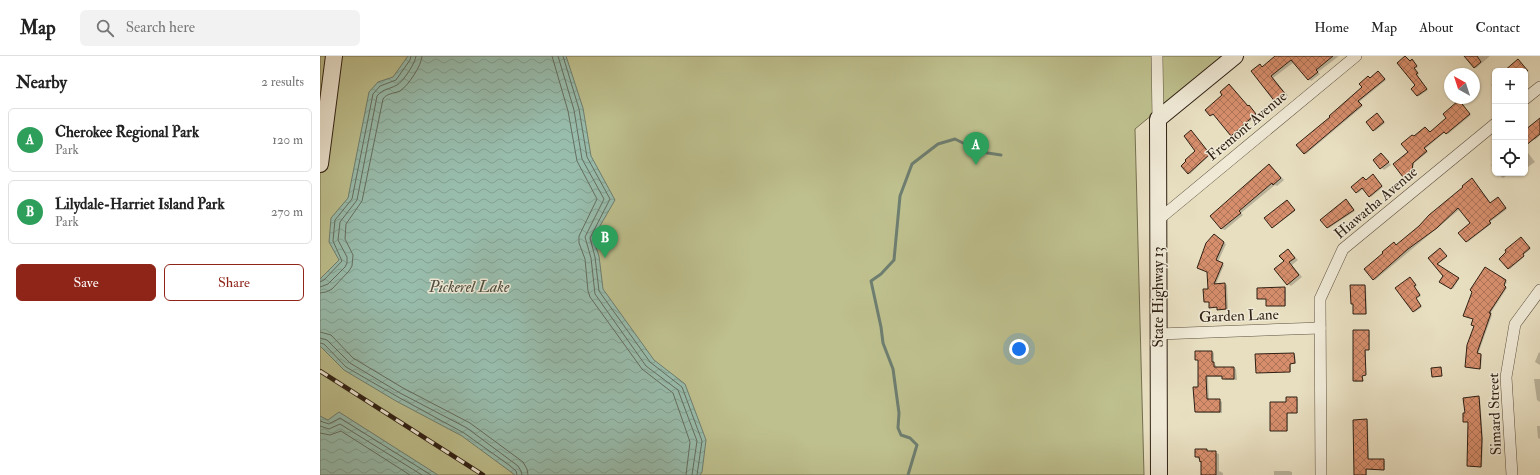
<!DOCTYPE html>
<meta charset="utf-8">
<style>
:root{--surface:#fff;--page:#f2f2f2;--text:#222;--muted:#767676;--line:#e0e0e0;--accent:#8f2418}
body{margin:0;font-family:"IM FELL Double Pica",serif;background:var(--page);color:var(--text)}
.controls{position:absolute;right:12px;top:12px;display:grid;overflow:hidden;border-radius:6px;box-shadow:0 1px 3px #0004}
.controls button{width:36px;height:36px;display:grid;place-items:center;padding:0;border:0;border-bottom:1px solid var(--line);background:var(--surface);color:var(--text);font:20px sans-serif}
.compass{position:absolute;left:1124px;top:12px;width:36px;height:36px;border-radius:50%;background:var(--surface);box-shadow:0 1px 3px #0004;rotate:321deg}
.you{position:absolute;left:699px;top:293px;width:14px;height:14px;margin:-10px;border:3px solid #fff;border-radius:50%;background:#1a73e8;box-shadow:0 0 0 6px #1a73e833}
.badge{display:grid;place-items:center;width:26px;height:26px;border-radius:50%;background:var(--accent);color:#fff;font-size:13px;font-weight:700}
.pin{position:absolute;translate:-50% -33px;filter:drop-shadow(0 1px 2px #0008)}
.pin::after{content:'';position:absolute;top:21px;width:14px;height:12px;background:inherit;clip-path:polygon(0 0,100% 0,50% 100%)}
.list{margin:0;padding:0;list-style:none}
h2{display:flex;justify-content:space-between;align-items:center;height:52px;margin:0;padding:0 16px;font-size:17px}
h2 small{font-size:13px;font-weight:400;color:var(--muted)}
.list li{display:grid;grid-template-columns:26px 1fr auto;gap:12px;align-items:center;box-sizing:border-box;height:64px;margin:0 8px 8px;padding:0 8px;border:1px solid var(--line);border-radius:6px}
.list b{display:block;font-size:15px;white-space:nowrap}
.list p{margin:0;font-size:13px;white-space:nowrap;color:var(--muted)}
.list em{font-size:13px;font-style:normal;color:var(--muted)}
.actions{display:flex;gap:8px;padding:12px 16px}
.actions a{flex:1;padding:9px 0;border:1px solid var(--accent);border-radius:6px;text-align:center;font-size:14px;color:var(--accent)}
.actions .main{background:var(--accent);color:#fff}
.icon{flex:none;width:22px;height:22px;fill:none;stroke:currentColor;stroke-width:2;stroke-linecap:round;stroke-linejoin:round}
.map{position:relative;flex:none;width:1220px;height:419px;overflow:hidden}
header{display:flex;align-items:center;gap:24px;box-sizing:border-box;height:56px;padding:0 20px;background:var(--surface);border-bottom:1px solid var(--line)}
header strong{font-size:19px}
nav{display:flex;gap:22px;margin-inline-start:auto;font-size:14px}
.search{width:280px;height:36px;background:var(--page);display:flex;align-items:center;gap:10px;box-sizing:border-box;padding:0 14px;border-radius:6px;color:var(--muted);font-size:15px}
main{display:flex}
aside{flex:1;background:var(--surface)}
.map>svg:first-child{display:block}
</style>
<header>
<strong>Map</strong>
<div class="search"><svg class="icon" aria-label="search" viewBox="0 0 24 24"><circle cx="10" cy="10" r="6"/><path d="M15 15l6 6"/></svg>Search here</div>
<nav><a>Home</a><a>Map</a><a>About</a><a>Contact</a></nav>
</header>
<main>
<aside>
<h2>Nearby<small>2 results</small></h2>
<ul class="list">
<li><span class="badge" style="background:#2e9e5b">A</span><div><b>Cherokee Regional Park</b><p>Park</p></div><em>120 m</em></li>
<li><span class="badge" style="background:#2e9e5b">B</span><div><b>Lilydale-Harriet Island Park</b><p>Park</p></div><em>270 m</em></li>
</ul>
<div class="actions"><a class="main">Save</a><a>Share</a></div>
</aside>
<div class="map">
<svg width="1220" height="419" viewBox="0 0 1220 419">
<defs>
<pattern id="water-waves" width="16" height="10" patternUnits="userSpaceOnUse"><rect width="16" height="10" fill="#98bdad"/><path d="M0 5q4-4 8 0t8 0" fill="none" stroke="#83a294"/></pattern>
<pattern id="building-cross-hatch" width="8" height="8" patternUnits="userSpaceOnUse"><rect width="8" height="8" fill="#d68e6c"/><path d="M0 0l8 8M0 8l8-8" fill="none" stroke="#ae7458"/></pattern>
</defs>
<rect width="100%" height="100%" fill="#e8dfc1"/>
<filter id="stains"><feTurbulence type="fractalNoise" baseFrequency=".005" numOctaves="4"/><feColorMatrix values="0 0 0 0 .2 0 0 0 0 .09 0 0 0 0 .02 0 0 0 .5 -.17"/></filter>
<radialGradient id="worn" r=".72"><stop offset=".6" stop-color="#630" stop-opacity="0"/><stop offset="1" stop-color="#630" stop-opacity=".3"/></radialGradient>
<path fill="#bec08e" stroke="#767051" d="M0,0H903L815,73L824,419H0Z"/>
<g fill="url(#water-waves)" stroke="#6e7e70">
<path d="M88,0H246L263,52L271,100L295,144L273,182L279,200L283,233L334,304L365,328L386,384L382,416L380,419H195L142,380L76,345L24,314L0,290V223L19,204L9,186L11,162L28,142L49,36L58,26L73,21Z"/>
<path d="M19,356L118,419H0V360L8,364Z"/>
</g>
<g fill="#0003">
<path d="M964,0H1019L998,16L1000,18L991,25L974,6L953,22L968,40L959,48L956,46L940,9L943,11Z"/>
<path d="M1153,0H1170L1156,12L1155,11Z"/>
<path d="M1093,5L1098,11L1095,13L1099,18L1097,19L1108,34L1099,40L1092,33L1096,29L1090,6Z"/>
<path d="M1059,16L1066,24L1039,46L1043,50L986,98L984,97L1011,61L1043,31L1048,21L1051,23Z"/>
<path d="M1175,25V34L1171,29Z"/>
<path d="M1140,46L1151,59L1128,78L1125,76L1105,93L1108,96L1094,107L1093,114L1085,121L1084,120L1074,108L1090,96L1093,81L1105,72L1110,77L1128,62Z"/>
<path d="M930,51L937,59L913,80L895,58L892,60L887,54Z"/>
<path d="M1058,59L1065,67L1055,75L1054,74Z"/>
<path d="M1220,63V79L1215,84L1214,83Z"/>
<path d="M872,76L890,99L870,118L863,110L877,95Z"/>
<path d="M1205,93L1215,106L1205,113Z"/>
<path d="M1061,98L1071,109L1064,114L1054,104Z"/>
<path d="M1175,106V114L1171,109Z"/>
<path d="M950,109L964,124L957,130L955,129L921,157L923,159L905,174L902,173L891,160Z"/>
<path d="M1177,117H1190L1183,122Z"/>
<path d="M1054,120L1063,131L1051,141L1043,133L1038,137L1037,136L1046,125Z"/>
<path d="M1153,124L1171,147L1179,143L1187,153L1170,166L1171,168L1148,186L1147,185L1152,167L1140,153L1055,224L1054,223L1076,188L1077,190Z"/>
<path d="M1026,144L1035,155L1009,172H1007Z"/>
<path d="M968,146L975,155L954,171H953Z"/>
<path d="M897,181L906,188L898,206L904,209L896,228H905L907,229L908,254H900L898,252H893L890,251V246L885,245L889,234Z"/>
<path d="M1202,183L1211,193L1203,199L1204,201L1190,213L1180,203Z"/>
<path d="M968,194L978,204L972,209L982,221L971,230L968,228L965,205Z"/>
<path d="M1122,194L1127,201L1117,209L1139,223L1133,233L1121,225L1124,220L1109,202Z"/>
<path d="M1165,212L1187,226L1184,231L1187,232L1170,258L1172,259L1158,298L1162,299L1161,313L1147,312L1146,311L1155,270L1153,235Z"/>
<path d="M1091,223L1097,230L1095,231L1101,240L1096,243L1102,251L1095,256L1077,232Z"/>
<path d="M1045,230L1046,231L1047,258H1036L1034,257Z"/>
<path d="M965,232L966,233V250H947V243H938Z"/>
<path d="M1049,275L1050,276V294H1046V320H1043V326H1035L1034,325Z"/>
<path d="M892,296L894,297V308L896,309V312H914L916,313L917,324H905L903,321H888L889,344H899L902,346V357H878L876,356L879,332V305L876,303Z"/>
<path d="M1219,296L1220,297V309L1215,306Z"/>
<path d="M974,298L975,299L976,308H971V316H937L936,299Z"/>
<path d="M1214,323H1220V346L1217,344Z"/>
<path d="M1159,341L1160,342L1163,384L1162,411L1148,410L1149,366L1144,365L1146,358Z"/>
<path d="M976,342L978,343V357H968V375H951L967,347Z"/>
<path d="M1047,364L1048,365L1049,404L1065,405V414L1047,413V419H1036Z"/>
<path d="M1217,370H1220V383L1218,382Z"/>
<path d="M886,394L899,398V415L903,417V419H882V406L876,401Z"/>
<path d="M954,415H969L972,416V419H954Z"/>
</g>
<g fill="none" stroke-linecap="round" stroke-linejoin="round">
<g stroke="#646e60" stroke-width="1">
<path d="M232,0L248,55L257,105L277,143L259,180V187L265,203L268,235L270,241L322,313L353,337L370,386L366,419"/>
<path d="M238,0L254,54L262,103L284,143L265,181L271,202L275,238L326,310L358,334L377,385L372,419"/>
<path d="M243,0L259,53L267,101L290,143L270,182L275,201L279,235L330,306L362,331L382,385L377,419"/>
<path d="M0,226L4,224L22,205L13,185L15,164L32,143L53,38L60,30L76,24L90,4L91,0"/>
<path d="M0,231L8,228L25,211L27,207V201L18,184L20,166L37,144L57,40C64,32 68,34 77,29C83,26 96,6 96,0"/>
<path d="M0,237L6,236L12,233L29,215L32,210L33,199L25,183L26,168L42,145L63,43C67,37 73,38 80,35C88,30 102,9 102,0"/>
<path d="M0,276L11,279L33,302L83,332L150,367L203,406L207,413L208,419"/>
<path d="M0,282L7,284L30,307L80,337L147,372L198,410L201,415L202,419"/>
<path d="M0,287L4,288L26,311L78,341L144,377L189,409L196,415L197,419"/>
<path d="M0,365L9,368L20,362L111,419"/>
<path d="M0,370L9,373L20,368L102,419"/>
<path d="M0,377L10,379L21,375L90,419"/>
</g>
<path stroke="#6e7e70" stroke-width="3" d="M588,419L597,389L590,382L581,379L578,372L579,357L573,313L563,287L561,271L551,225L561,218L574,204L580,140L592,108L618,88L635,83L661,96L681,99"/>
</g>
<g fill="url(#building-cross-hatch)" stroke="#2f2014">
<path d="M955,0H1013L996,14L998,16L988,24L971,4L951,20L966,39L956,47L931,15L940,8L942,11Z"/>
<path d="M1085,0L1090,5L1092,3L1097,10L1094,12L1098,17L1096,18L1107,33L1097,40L1091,33L1095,29L1077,7Z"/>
<path d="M1144,0H1157L1161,6L1154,12Z"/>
<path d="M1198,3L1208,15H1184Z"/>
<path d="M1058,15L1065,23L1038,45L1042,49L984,98L976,89L1010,61L1009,60L1042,31L1039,28L1048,20L1050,22Z"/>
<path d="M909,28L928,50L929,49L936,58L911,80L893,58L890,60L885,54L902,39L900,36Z"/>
<path d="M1139,44L1150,58L1126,78L1124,76L1104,92L1107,95L1093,107L1092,114L1083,121L1073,108L1088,96L1081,88L1092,79L1094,80L1105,71L1110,76L1126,62L1123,58Z"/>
<path d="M1057,57L1064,66L1053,75L1046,66Z"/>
<path d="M1220,62V78L1205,90V74Z"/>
<path d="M871,74L890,98L868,118L861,110L866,105L865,104L875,95L864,80Z"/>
<path d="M1061,97L1069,106L1060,113L1053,104Z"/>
<path d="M949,108L961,122L953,129L952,127L919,155L921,157L901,173L890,160Z"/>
<path d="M1053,118L1062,130L1049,141L1042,132L1036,137L1031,131L1043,121L1046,124Z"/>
<path d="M1152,122L1170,147L1178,141L1186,152L1169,165L1171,167L1146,186L1138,177L1150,167L1138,152L1117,172L1088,193L1053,224L1044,213L1063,197L1062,196L1074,186L1076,189L1099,170L1109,159L1143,131L1142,130Z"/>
<path d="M1026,143L1034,154L1007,172L1000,164Z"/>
<path d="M967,144L975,154L952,172L944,162Z"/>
<path d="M894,178L904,186L896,204L903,207L894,228L905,227L906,253L897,254V251L889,252V246H884L883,233H888L887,216L877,212L886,187Z"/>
<path d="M1201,181L1210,192L1203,198L1204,200L1188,213L1179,203L1186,196L1185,194Z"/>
<path d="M1120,192L1127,200L1117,208L1139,222L1131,233L1119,226L1123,220L1108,202Z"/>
<path d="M968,193L975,202L969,206L979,219L967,229L954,213L964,205L959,200Z"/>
<path d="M1165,211L1186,224L1184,229L1186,231L1169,257H1171L1157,297L1161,298L1160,313L1145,311L1147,289L1154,270L1151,269L1153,263L1143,260L1152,236L1150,234Z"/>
<path d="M1090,221L1096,229L1094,230L1100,239L1096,242L1101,250L1093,256L1075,232Z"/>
<path d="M1030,229H1045L1046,258H1033V248H1031Z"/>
<path d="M965,231V250H946V243H937V232Z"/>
<path d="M1033,274H1049V294H1045L1046,319L1042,320L1043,325H1033Z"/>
<path d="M875,295H892V306H894V311H914V323H902V320H886L887,343H900V356H875L873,331H878V304H875Z"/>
<path d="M974,297L975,307L970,308V316L936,317L935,298Z"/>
<path d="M1121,311L1122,320L1112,321L1111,312Z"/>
<path d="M1159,340L1162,383L1161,411L1147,410L1148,366H1143V357H1145L1143,342Z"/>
<path d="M966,341H977V357H967V375H950V346H966Z"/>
<path d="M1047,363L1048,403H1064V414L1046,413V419H1034L1033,364Z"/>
<path d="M875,393H887V395H896V419H881V405L880,406L879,401H875Z"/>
</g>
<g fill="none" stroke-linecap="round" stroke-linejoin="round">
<g stroke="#5d503f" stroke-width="12">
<g id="street">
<path d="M837,0L838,63"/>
<path d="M1205,43L1220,31"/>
<path d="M838,164L1036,0"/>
<path d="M839,278L1000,272"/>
<path d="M1001,419L1000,243L1023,193L1175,68"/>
<path d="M1192,419L1186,321L1195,268L1220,234"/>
</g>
</g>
<g stroke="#2f2014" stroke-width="18">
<g id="secondary">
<path d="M0,108L14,0"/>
<path d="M839,419L838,63L915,0"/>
</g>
</g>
<use href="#street" stroke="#f0ead7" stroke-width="11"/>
<use href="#secondary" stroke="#f0ead7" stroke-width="16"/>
<g stroke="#2f2014" stroke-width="4.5">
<path id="rail" d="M0,315L163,419"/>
</g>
<use href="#rail" stroke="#f0ead7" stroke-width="3" stroke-dasharray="9" stroke-linecap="butt"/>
</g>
<g text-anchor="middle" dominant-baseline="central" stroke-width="3" stroke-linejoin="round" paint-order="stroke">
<g font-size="15" fill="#2f2014" stroke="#f0ead7">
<text transform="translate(927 70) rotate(-40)">Fremont Avenue</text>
<text transform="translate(1056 147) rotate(-40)">Hiawatha Avenue</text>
<text transform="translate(838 241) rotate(-90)">State Highway 13</text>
<text transform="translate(919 260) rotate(-2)">Garden Lane</text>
<text transform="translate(1175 358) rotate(-92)">Simard Street</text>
</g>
<g font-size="16" font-style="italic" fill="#4e4f42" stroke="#f0ead7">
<text x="149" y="231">Pickerel Lake</text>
</g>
</g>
<rect width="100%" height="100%" filter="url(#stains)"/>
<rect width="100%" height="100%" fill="url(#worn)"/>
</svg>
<div class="controls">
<button>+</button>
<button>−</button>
<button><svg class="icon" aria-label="locate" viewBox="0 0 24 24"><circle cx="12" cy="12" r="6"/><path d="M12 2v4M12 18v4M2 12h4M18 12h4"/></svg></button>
</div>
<svg class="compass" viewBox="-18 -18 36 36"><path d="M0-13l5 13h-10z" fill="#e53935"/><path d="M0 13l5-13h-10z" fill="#767676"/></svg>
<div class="you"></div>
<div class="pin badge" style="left:656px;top:109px;background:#2e9e5b">A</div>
<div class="pin badge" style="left:285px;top:202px;background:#2e9e5b">B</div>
</div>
</main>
